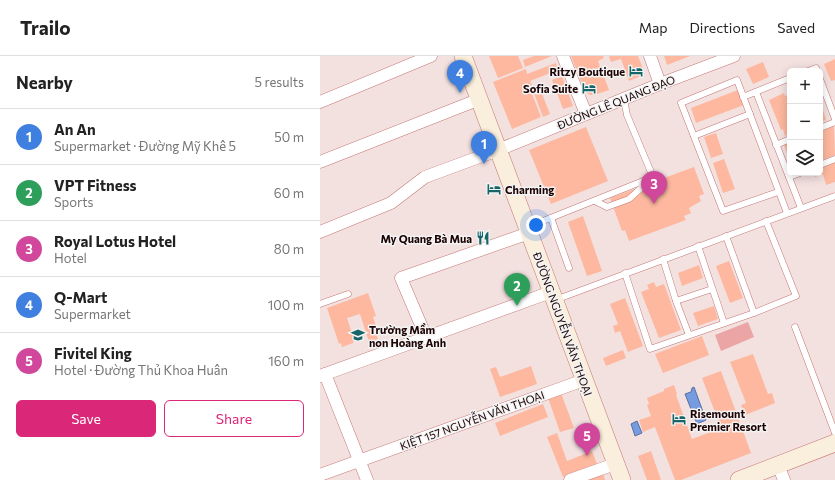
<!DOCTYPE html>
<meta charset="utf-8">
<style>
:root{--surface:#fff;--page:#f2f2f2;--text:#222;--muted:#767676;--line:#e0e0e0;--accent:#db2777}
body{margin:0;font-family:Commissioner,sans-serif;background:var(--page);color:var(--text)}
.controls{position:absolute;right:12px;top:12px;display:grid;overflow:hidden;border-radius:6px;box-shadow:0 2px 10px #0003}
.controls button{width:36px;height:36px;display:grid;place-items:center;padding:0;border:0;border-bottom:1px solid var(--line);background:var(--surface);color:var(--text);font:20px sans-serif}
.you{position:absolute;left:216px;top:169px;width:14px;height:14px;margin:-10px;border:3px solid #fff;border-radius:50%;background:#1a73e8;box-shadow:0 0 0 6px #1a73e833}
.badge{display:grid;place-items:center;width:26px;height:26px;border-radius:50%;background:var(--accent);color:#fff;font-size:13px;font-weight:700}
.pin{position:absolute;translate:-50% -33px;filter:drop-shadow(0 1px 2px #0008)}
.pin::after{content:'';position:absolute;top:21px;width:14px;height:12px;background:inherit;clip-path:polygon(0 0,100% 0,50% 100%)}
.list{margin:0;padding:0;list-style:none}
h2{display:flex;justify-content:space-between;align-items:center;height:52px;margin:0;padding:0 16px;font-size:17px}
h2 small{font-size:13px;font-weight:400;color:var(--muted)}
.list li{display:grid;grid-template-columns:26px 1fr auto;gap:12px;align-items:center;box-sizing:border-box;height:56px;padding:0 16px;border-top:1px solid var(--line)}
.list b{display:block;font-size:15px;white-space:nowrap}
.list p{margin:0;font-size:13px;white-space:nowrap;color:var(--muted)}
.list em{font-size:13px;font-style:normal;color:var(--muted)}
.actions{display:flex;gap:8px;padding:12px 16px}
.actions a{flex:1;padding:9px 0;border:1px solid var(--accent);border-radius:6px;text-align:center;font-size:14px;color:var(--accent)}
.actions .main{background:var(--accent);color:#fff}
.icon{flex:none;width:22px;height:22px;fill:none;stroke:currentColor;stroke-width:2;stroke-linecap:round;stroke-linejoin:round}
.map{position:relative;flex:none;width:515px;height:424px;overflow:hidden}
header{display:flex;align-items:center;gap:24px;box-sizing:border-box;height:56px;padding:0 20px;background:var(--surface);border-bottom:1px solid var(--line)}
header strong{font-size:19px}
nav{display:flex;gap:22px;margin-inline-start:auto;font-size:14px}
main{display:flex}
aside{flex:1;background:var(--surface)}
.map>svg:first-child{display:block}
</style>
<header>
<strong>Trailo</strong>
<nav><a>Map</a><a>Directions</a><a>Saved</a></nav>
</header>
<main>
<aside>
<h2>Nearby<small>5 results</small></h2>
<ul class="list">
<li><span class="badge" style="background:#3f7fe0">1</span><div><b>An An</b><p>Supermarket · Đường Mỹ Khê 5</p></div><em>50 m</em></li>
<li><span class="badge" style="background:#2e9e5b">2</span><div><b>VPT Fitness</b><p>Sports</p></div><em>60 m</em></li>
<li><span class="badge" style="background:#d1479c">3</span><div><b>Royal Lotus Hotel</b><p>Hotel</p></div><em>80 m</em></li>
<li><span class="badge" style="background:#3f7fe0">4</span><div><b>Q-Mart</b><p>Supermarket</p></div><em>100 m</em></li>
<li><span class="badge" style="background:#d1479c">5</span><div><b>Fivitel King</b><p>Hotel · Đường Thủ Khoa Huân</p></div><em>160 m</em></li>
</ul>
<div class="actions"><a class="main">Save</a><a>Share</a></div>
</aside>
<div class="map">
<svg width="515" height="424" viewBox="0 0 515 424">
<rect width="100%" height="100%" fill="#f3e1e0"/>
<path fill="#eba5a4" d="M428,266L434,281L401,295L395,279Z"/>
<g fill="#759ce0" stroke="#5b6e9e">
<path d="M374,331L386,364L377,368L365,338L371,336L372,332Z"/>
<path d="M317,365L322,377L315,380L311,368Z"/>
</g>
<g fill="#fdb89f">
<path d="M169,0H198L203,12L178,22Z"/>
<path d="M214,0H232L205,11L203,4Z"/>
<path d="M251,0H283L284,2L278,5L289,34L274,39H270L265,36Z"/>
<path d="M290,0H318L323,13L321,20L309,25L301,3L291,6L289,1Z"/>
<path d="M344,0H370L347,9Z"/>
<path d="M515,3V24L511,25L504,8Z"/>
<path d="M443,6L449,21L433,28L426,13Z"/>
<path d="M236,7L238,14L210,25L212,29L209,30L221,61L192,73L173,26L206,13L207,18Z"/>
<path d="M242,20L253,50L243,53L232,24Z"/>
<path d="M219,30L230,58L223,61L212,32Z"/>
<path d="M418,34L424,49L376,67L371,52Z"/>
<path d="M464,37L465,40L470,38V78L465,80L463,73L461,74L449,44Z"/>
<path d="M500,44L506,64L500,66Z"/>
<path d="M514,70L515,99L500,105V76Z"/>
<path d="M266,71L288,125L231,148L209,94Z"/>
<path d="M396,77L403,98L391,102L384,81Z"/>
<path d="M470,87V105L464,89Z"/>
<path d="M404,103L415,133L403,137L393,107Z"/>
<path d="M515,105V126L506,129L503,118L495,121L494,117H500V111Z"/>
<path d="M374,111L384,138L379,140L381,145L369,152L371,157L364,160L366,164L309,185L305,174L302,175L290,142Z"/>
<path d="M263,160L282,215L267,220L248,166Z"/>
<path d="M409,205L423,242L410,247L396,210Z"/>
<path d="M379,209L383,222L362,230L358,217Z"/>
<path d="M334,226L336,231L344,228L361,274L339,282L321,236L329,233L327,229Z"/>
<path d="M48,237L56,260L53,261L56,270L54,271L58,283L49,286L40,258L27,262L34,284L33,287L22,291L21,287L19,288L7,252Z"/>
<path d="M305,242L323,290L308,296L300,275L295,277L293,270L298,268L290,248Z"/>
<path d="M394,250L398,263L378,270L373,257Z"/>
<path d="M382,280L389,299L343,317L335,298Z"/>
<path d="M303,294L306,302L286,310L283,302Z"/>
<path d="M433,298L448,338L452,337L455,347L425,359L421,349L426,347L410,306Z"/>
<path d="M211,310L217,328L180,341L170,313L176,311L180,321Z"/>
<path d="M401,315L431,397L361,424H355L335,371L323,376L319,364L331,360L327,349L329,348L327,342L344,335V333L354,329L357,338L356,339L372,383L401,372L382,322Z"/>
<path d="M241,337L254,372L240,376L228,342Z"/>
<path d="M223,348L228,361L180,380L175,367Z"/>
<path d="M237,377L247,405L272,395L277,408L243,421L227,381Z"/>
<path d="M331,395L341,424H327L318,400Z"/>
<path d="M283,417L285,424H264Z"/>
</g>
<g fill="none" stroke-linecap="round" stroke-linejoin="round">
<g stroke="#c57776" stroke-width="7">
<g id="lane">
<path d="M488,15L496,12L497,15"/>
<path d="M500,23L515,63"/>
<path d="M436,36L481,152"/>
<path d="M423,41L470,22"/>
<path d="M500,72L515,66"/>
<path d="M374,80L430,58"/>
<path d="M456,89L470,83"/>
<path d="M500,109L515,103"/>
<path d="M469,121L480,117"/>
<path d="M458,136L403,155L361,47L417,24L467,157"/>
<path d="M275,145L287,151L309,143L329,125"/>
<path d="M231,162L249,212"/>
<path d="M208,171L333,121L307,59L304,43"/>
<path d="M406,180L434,257"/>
<path d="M378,190L404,267"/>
<path d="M343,203L356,245L369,279"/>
<path d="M305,217L330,293L434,257L476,240L446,165"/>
<path d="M235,244L515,140"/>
<path d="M356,245L392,233"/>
<path d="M0,248L28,238"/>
<path d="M475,271L515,377"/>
</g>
</g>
<g stroke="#c57776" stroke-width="13">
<g id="street">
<path d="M243,0L266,58"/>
<path d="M330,0L340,28"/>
<path d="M0,46L111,0"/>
<path d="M0,106L160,43"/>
<path d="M0,176L71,147L105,121L178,94L340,28L414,0"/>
<path d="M106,281L81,222L209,177"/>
<path d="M5,318L47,424"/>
<path d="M0,320L231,236"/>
<path d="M458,409L464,424"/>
<path d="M0,419L264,324"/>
<path d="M250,424L295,408"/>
</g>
</g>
<g stroke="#c57776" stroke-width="18">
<g id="secondary">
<path d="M143,0L302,424"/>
<path d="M419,424L515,387"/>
</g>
</g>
<use href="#lane" stroke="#fff" stroke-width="6"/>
<use href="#street" stroke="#fff" stroke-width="12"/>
<use href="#secondary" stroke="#faefdc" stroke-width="17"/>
</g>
<defs>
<g id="hotel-bare" transform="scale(1.08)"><path d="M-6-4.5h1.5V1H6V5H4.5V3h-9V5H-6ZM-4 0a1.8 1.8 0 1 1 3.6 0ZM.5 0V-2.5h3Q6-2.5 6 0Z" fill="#166569" stroke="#f3f3f3" stroke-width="2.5" paint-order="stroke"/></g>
<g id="restaurant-bare" transform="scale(1.08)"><path d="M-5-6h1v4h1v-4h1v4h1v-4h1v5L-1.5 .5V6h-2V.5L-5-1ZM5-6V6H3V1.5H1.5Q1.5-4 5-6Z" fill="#166569" stroke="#f3f3f3" stroke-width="2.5" paint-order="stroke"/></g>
<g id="school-bare" transform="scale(1.08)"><path d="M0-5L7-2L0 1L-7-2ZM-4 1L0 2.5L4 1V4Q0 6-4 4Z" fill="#166569" stroke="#f3f3f3" stroke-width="2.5" paint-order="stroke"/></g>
</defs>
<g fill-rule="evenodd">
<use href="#hotel-bare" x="316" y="15"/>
<use href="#hotel-bare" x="269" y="32"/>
<use href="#hotel-bare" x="174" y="133"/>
<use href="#restaurant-bare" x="163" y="182"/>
<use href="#school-bare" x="38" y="279"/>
<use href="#hotel-bare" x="359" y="363"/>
</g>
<g text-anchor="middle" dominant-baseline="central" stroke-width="3" stroke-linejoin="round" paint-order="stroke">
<g font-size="11" font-weight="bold" fill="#1d0304" stroke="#f3f3f3" text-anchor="end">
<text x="305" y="15">Ritzy Boutique</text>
<text x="258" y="32">Sofia Suite</text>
<text x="185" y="133" text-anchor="start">Charming</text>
<text x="152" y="182">My Quang Bà Mua</text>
<text x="49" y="273" text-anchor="start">Trường Mầm<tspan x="49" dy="13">non Hoàng Anh</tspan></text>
<text x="370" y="357" text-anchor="start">Risemount<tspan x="370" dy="13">Premier Resort</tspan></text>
</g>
<g font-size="11" fill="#1d0304" stroke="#f3f3f3">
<text transform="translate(296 46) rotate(-22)">ĐƯỜNG LÊ QUANG ĐẠO</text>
<text transform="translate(243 268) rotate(70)">ĐƯỜNG NGUYỄN VĂN THOẠI</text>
<text transform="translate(152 364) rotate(-20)">KIỆT 157 NGUYỄN VĂN THOẠI</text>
</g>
</g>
</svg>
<div class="controls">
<button>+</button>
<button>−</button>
<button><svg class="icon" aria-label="layers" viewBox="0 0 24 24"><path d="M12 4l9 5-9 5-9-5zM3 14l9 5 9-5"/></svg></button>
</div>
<div class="you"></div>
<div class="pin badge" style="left:164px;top:108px;background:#3f7fe0">1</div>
<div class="pin badge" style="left:197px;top:250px;background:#2e9e5b">2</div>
<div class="pin badge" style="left:334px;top:148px;background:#d1479c">3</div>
<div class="pin badge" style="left:140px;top:37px;background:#3f7fe0">4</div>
<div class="pin badge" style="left:267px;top:400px;background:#d1479c">5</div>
</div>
</main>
